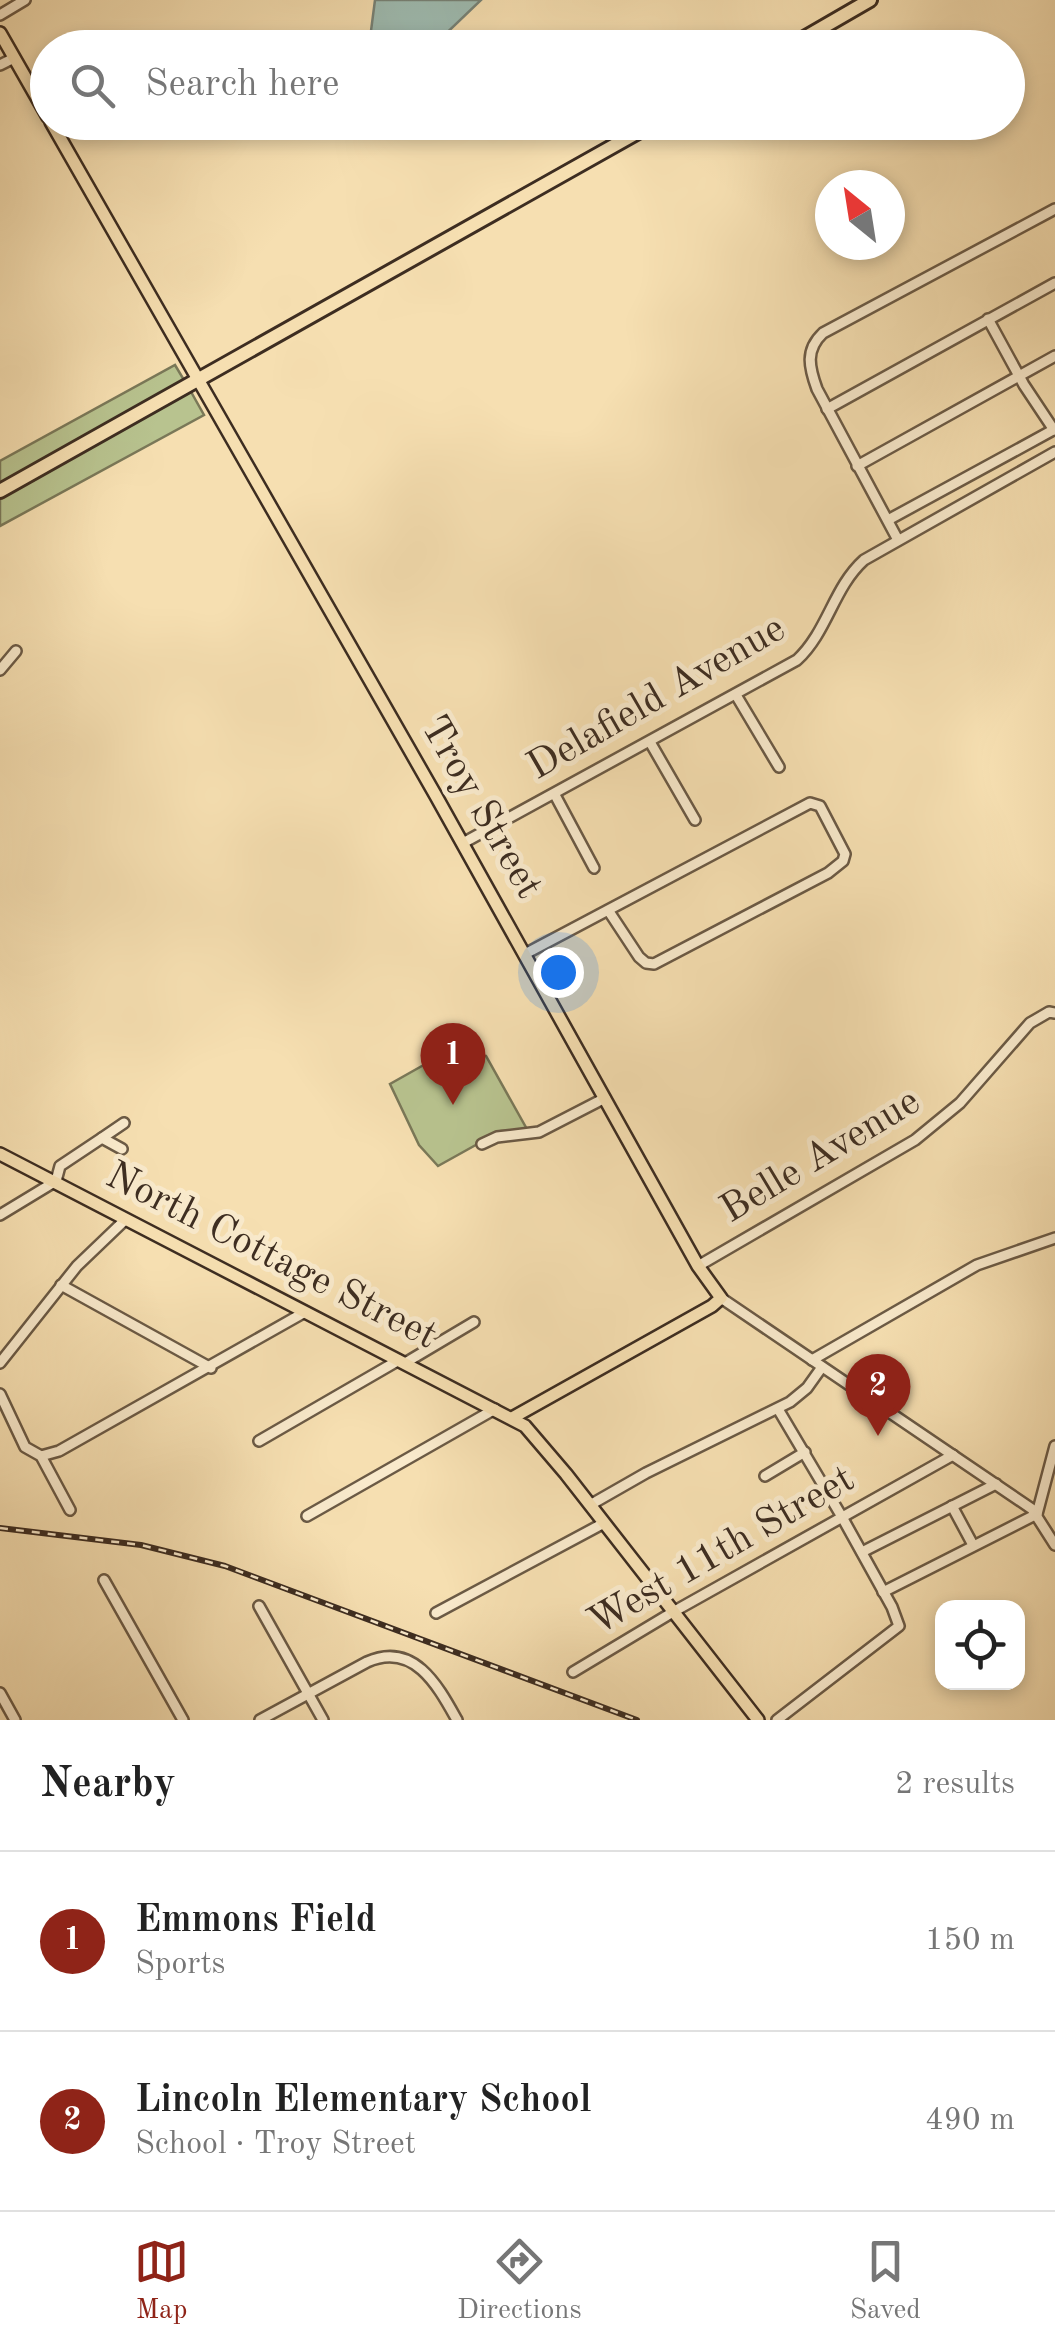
<!DOCTYPE html>
<meta charset="utf-8">
<style>
:root{--surface:#fff;--page:#f2f2f2;--text:#222;--muted:#767676;--line:#e0e0e0;--accent:#8f2418}
body{margin:0;font-family:"Old Standard TT",serif;background:var(--page);color:var(--text)}
.controls{position:absolute;right:30px;bottom:30px;display:grid;overflow:hidden;border-radius:20px;box-shadow:0 5px 15px #0003}
.controls button{width:90px;height:90px;display:grid;place-items:center;padding:0;border:0;border-bottom:2px solid var(--line);background:var(--surface);color:var(--text);font:50px sans-serif}
.compass{position:absolute;left:815px;top:170px;width:90px;height:90px;border-radius:50%;background:var(--surface);box-shadow:0 5px 15px #0003;rotate:330deg}
.you{position:absolute;left:558px;top:972px;width:35px;height:35px;margin:-25px;border:8px solid #fff;border-radius:50%;background:#1a73e8;box-shadow:0 0 0 15px #1a73e833}
.badge{display:grid;place-items:center;width:65px;height:65px;border-radius:50%;background:var(--accent);color:#fff;font-size:32px;font-weight:700}
.pin{position:absolute;translate:-50% -82px;filter:drop-shadow(0 2px 5px #0008)}
.pin::after{content:'';position:absolute;top:52px;width:35px;height:30px;background:inherit;clip-path:polygon(0 0,100% 0,50% 100%)}
.list{margin:0;padding:0;list-style:none}
h2{display:flex;justify-content:space-between;align-items:center;height:130px;margin:0;padding:0 40px;font-size:42px}
h2 small{font-size:32px;font-weight:400;color:var(--muted)}
.list li{display:grid;grid-template-columns:65px 1fr auto;gap:30px;align-items:center;box-sizing:border-box;height:180px;padding:0 40px;border-top:2px solid var(--line)}
.list b{display:block;font-size:38px;white-space:nowrap}
.list p{margin:0;font-size:32px;white-space:nowrap;color:var(--muted)}
.list em{font-size:32px;font-style:normal;color:var(--muted)}
.icon{flex:none;width:55px;height:55px;fill:none;stroke:currentColor;stroke-width:2;stroke-linecap:round;stroke-linejoin:round}
.map{position:relative;flex:none;width:1055px;height:1720px;overflow:hidden}
.search{position:absolute;background:var(--surface);box-shadow:0 5px 15px #0003;left:30px;right:30px;top:30px;height:110px;display:flex;align-items:center;gap:25px;box-sizing:border-box;padding:0 35px;border-radius:55px;color:var(--muted);font-size:38px}
.sheet{height:490px;background:var(--surface)}
nav{display:flex;justify-content:space-around;align-items:center;box-sizing:border-box;height:140px;border-top:2px solid var(--line);background:var(--surface);font-size:28px;color:var(--muted)}
nav a{display:grid;justify-items:center;gap:5px}
nav .on{color:var(--accent)}
.map>svg:first-child{display:block}
</style>
<div class="map">
<svg width="1055" height="1720" viewBox="0 0 1055 1720">
<rect width="100%" height="100%" fill="#f6dfb1"/>
<filter id="stains"><feTurbulence type="fractalNoise" baseFrequency=".002" numOctaves="4"/><feColorMatrix values="0 0 0 0 .2 0 0 0 0 .09 0 0 0 0 .02 0 0 0 .5 -.17"/></filter>
<radialGradient id="worn" r=".72"><stop offset=".6" stop-color="#630" stop-opacity="0"/><stop offset="1" stop-color="#630" stop-opacity=".3"/></radialGradient>
<g fill="#b8c38f" stroke="#7a7858" stroke-width="2.5">
<path d="M175,365L184,380L0,483V461Z"/>
<path d="M190,390L204,415L0,526V498Z"/>
<path d="M445,1053L486,1056L528,1131H501L438,1166L419,1145L390,1084Z"/>
</g>
<path fill="#9ebcb2" stroke="#778378" stroke-width="2.5" d="M375,0H481L432,47H354L371,31Z"/>
<g fill="none" stroke-linecap="round" stroke-linejoin="round">
<g stroke="#6b5a45" stroke-width="14">
<g id="minor">
<path d="M0,15L25,0"/>
<path d="M0,65L14,58"/>
<path d="M988,319L1024,385L1054,430"/>
<path d="M827,409L1055,283"/>
<path d="M857,466L1055,356"/>
<path d="M888,520L1055,429"/>
<path d="M898,540L817,389C809,367 805,350 823,333L1055,209"/>
<path d="M0,670L16,651"/>
<path d="M736,695L779,767"/>
<path d="M650,742L695,820"/>
<path d="M555,795L594,868"/>
<path d="M463,843L797,660C828,631 833,588 864,560L1055,452"/>
<path d="M525,954L810,803L820,806L845,854L843,861L828,873L654,964L646,963L639,957L608,910"/>
<path d="M102,1138L124,1123"/>
<path d="M482,1144L497,1137L539,1132L605,1098"/>
<path d="M0,1215L56,1181L60,1166L102,1138L122,1149"/>
<path d="M698,1266L915,1140L960,1103L1030,1023L1049,1012L1055,1013"/>
<path d="M61,1285L211,1368"/>
<path d="M721,1298L1032,1509L1055,1545"/>
<path d="M812,1360L977,1265L1055,1238"/>
<path d="M0,1363L77,1266L125,1220"/>
<path d="M405,1363L474,1322"/>
<path d="M0,1394L25,1447L41,1456L70,1510"/>
<path d="M259,1441L399,1360"/>
<path d="M41,1456L59,1451L305,1312"/>
<path d="M765,1476L805,1452"/>
<path d="M590,1505L646,1473L790,1402L807,1388L822,1367"/>
<path d="M952,1506L973,1545"/>
<path d="M1037,1514L1055,1446"/>
<path d="M307,1516L495,1409"/>
<path d="M862,1552L996,1484"/>
<path d="M104,1580L183,1720"/>
<path d="M883,1592L1037,1514"/>
<path d="M259,1606L323,1720"/>
<path d="M436,1613L604,1523"/>
<path d="M573,1672L673,1612L953,1455"/>
<path d="M0,1693L15,1720"/>
<path d="M260,1720L367,1662C414,1641 438,1686 457,1720"/>
<path d="M777,1720L899,1626L892,1607L842,1517L778,1409"/>
</g>
</g>
<g stroke="#3d2d21" stroke-width="16">
<g id="major">
<path d="M0,33L48,117"/>
<path d="M51,122L436,796L698,1266L721,1298L712,1306L512,1418"/>
<path d="M0,1154L525,1426L566,1474L758,1720"/>
</g>
</g>
<g stroke="#3d2d21" stroke-width="18">
<g id="highway">
<path d="M787,48L870,0"/>
<path d="M0,491L656,122"/>
</g>
</g>
<use href="#minor" stroke="#f9eacc" stroke-width="9"/>
<use href="#major" stroke="#f6dfb1" stroke-width="11"/>
<use href="#highway" stroke="#f6dfb1" stroke-width="12"/>
<g stroke="#3d2d21" stroke-width="6">
<path id="rail" d="M0,1528L141,1545L225,1566L637,1720"/>
</g>
<use href="#rail" stroke="#f9eacc" stroke-width="2.5" stroke-dasharray="8" stroke-linecap="butt"/>
</g>
<g text-anchor="middle" dominant-baseline="central" stroke-width="10" stroke-linejoin="round" paint-order="stroke">
<g font-size="40" fill="#3d2d21" stroke="#f9eacc">
<text transform="translate(657 699) rotate(-30)">Delafield Avenue</text>
<text transform="translate(480 808) rotate(60)">Troy Street</text>
<text transform="translate(821 1157) rotate(-31)">Belle Avenue</text>
<text transform="translate(271 1257) rotate(27)">North Cottage Street</text>
<text transform="translate(722 1552) rotate(-30)">West 11th Street</text>
</g>
</g>
<rect width="100%" height="100%" filter="url(#stains)"/>
<rect width="100%" height="100%" fill="url(#worn)"/>
</svg>
<div class="controls">
<button><svg class="icon" aria-label="locate" viewBox="0 0 24 24"><circle cx="12" cy="12" r="6"/><path d="M12 2v4M12 18v4M2 12h4M18 12h4"/></svg></button>
</div>
<svg class="compass" viewBox="-18 -18 36 36"><path d="M0-13l5 13h-10z" fill="#e53935"/><path d="M0 13l5-13h-10z" fill="#767676"/></svg>
<div class="you"></div>
<div class="pin badge" style="left:453px;top:1105px">1</div>
<div class="pin badge" style="left:878px;top:1436px">2</div>
<div class="search"><svg class="icon" aria-label="search" viewBox="0 0 24 24"><circle cx="10" cy="10" r="6"/><path d="M15 15l6 6"/></svg>Search here</div>
</div>
<section class="sheet">
<h2>Nearby<small>2 results</small></h2>
<ul class="list">
<li><span class="badge">1</span><div><b>Emmons Field</b><p>Sports</p></div><em>150 m</em></li>
<li><span class="badge">2</span><div><b>Lincoln Elementary School</b><p>School · Troy Street</p></div><em>490 m</em></li>
</ul>
</section>
<nav>
<a class="on"><svg class="icon" aria-label="map" viewBox="0 0 24 24"><path d="M3 6l6-2 6 2 6-2v14l-6 2-6-2-6 2zM9 4v14M15 6v14"/></svg>Map</a>
<a><svg class="icon" aria-label="directions" viewBox="0 0 24 24"><path d="M12 3l9 9-9 9-9-9zM9 14v-3h6M13 9l2 2-2 2"/></svg>Directions</a>
<a><svg class="icon" aria-label="saved" viewBox="0 0 24 24"><path d="M7 4h10v16l-5-4-5 4z"/></svg>Saved</a>
</nav>
